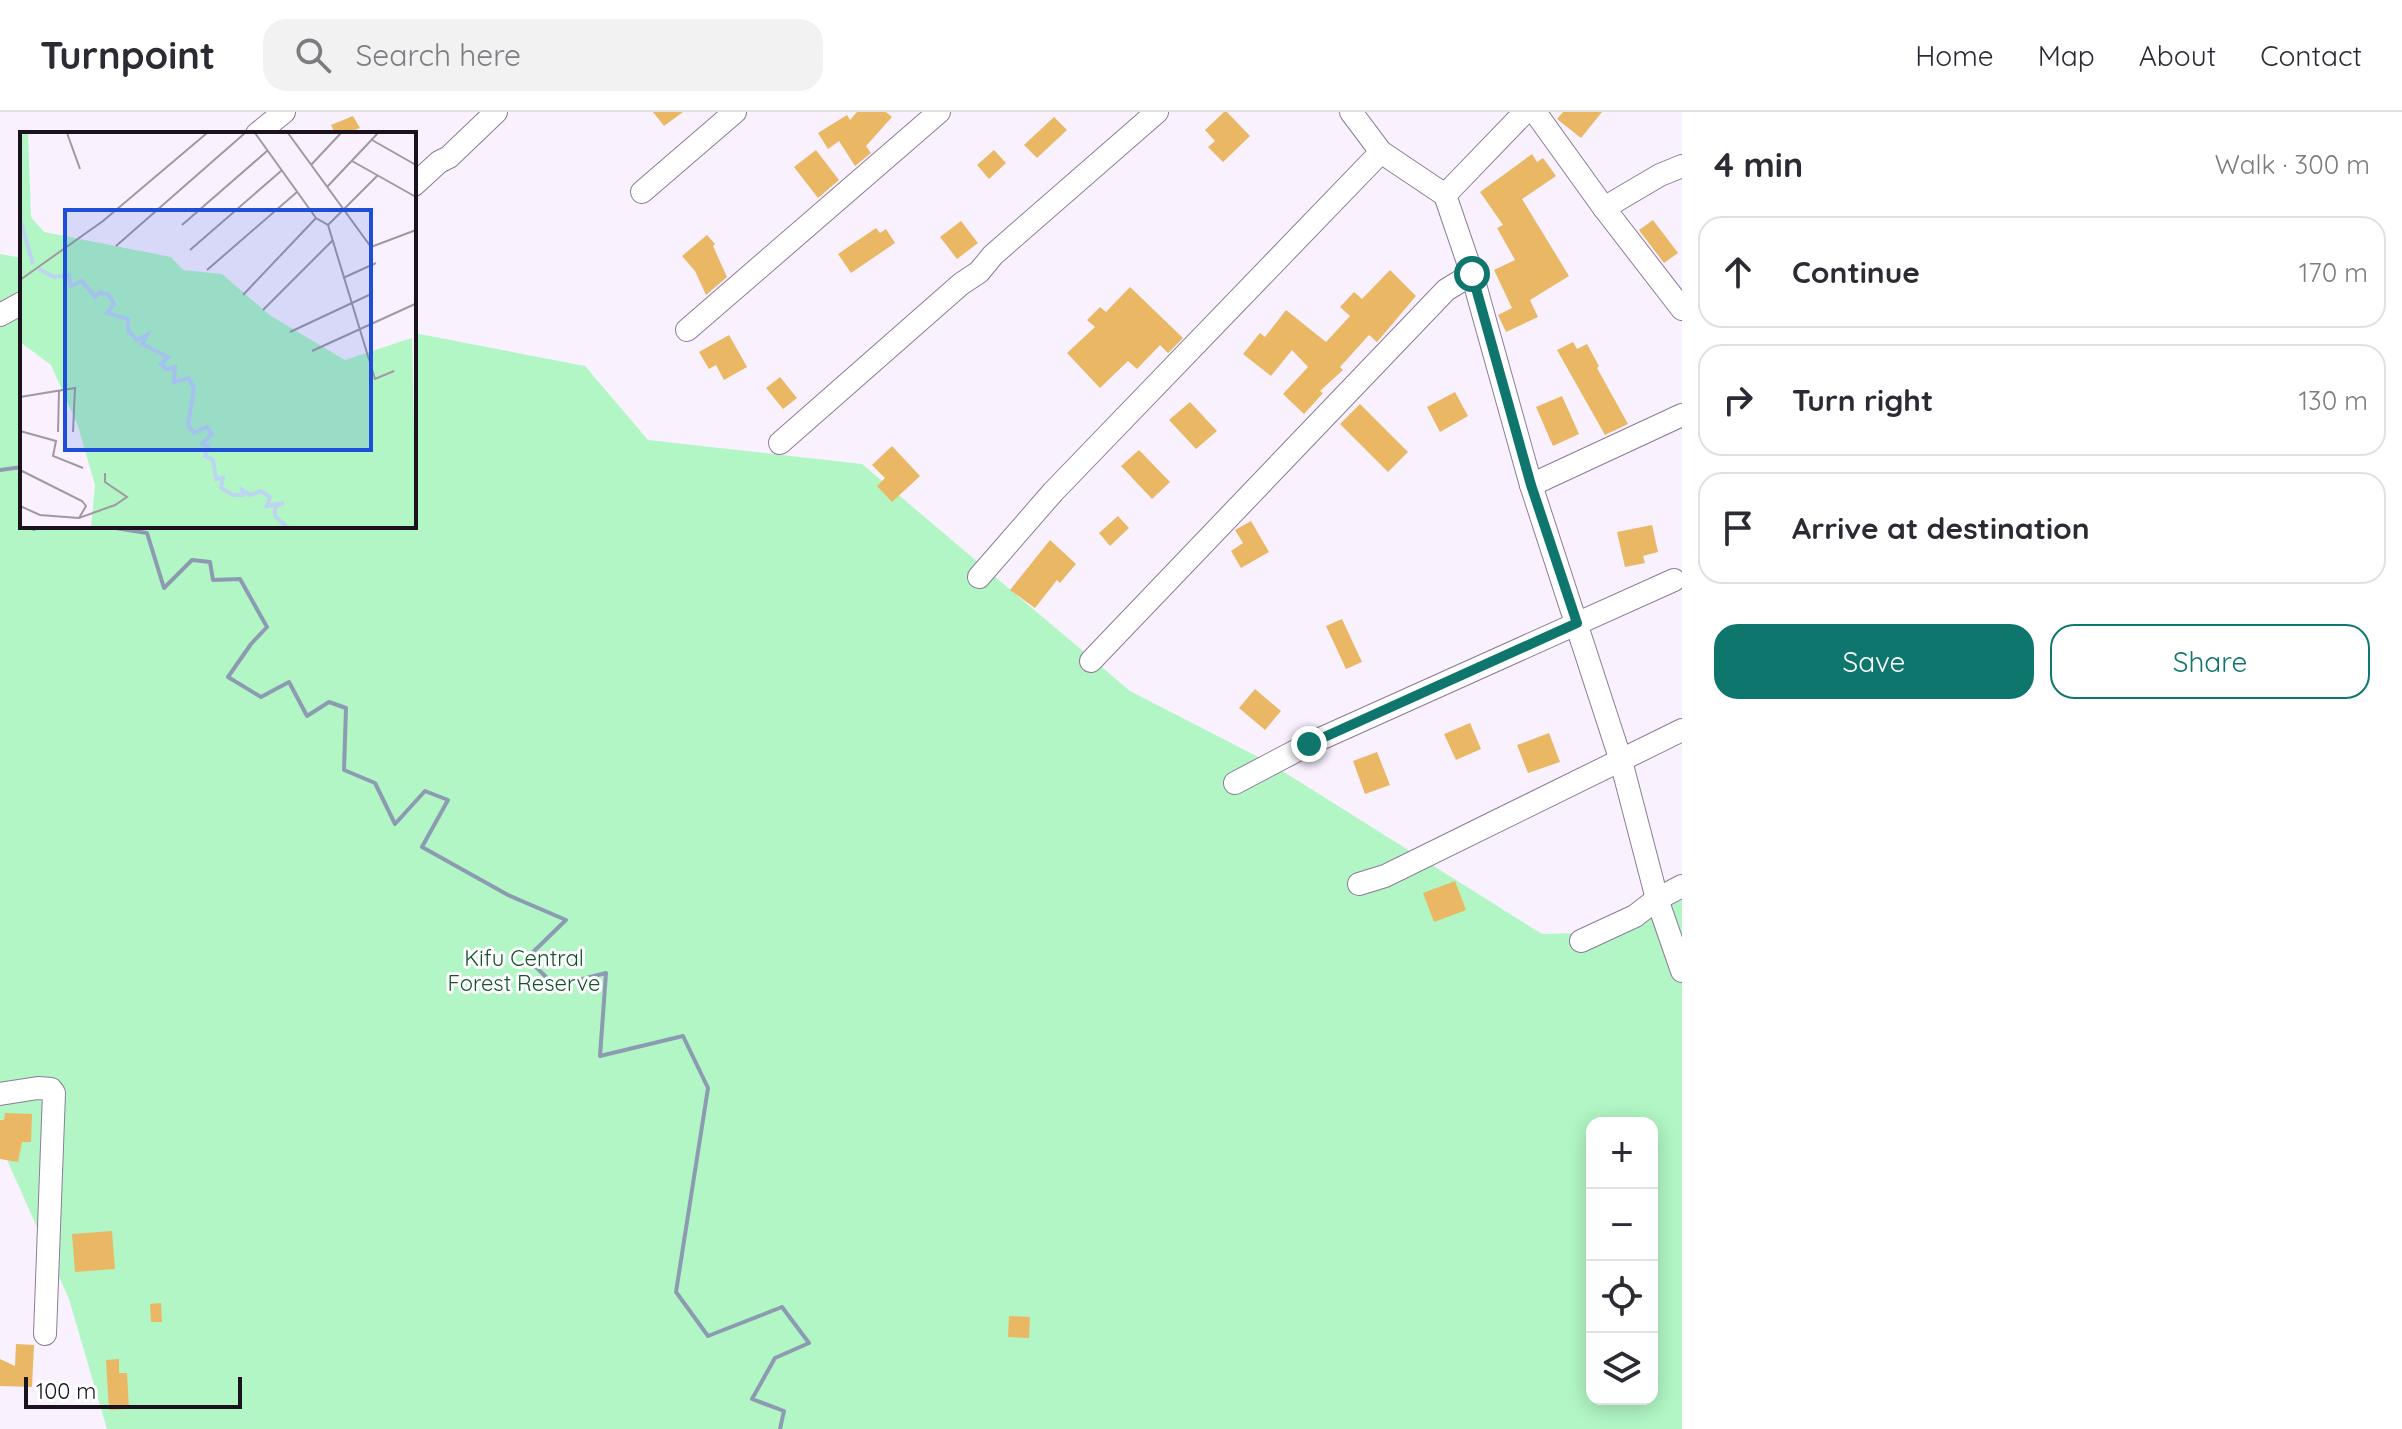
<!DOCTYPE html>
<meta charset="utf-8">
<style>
:root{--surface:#fff;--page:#f2f2f3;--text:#2b2b33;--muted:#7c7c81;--line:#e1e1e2;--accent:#0f766e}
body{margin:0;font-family:Quicksand,sans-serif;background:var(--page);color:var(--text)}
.controls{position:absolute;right:24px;bottom:24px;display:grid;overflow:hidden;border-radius:16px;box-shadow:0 4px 20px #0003}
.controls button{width:72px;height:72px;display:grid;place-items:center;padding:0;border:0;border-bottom:2px solid var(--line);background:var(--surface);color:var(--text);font:40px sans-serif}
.scale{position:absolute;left:24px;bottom:20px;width:218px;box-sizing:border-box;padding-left:8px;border:4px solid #1a131e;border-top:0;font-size:22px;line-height:28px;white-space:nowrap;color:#1a131e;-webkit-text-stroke:6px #fff;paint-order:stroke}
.stop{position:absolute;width:24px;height:24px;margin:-18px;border:6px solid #0f766e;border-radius:50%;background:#fff}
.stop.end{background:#0f766e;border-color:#fff;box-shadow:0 2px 8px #0008}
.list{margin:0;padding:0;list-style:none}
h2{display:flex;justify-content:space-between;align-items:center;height:104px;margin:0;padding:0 32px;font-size:34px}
h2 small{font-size:26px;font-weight:400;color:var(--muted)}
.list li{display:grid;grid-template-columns:52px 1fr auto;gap:24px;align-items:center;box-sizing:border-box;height:112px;margin:0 16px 16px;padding:0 16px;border:2px solid var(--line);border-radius:24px}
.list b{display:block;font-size:30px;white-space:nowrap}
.list em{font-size:26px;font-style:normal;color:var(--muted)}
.actions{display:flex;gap:16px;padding:24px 32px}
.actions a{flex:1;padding:18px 0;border:2px solid var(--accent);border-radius:24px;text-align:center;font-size:28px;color:var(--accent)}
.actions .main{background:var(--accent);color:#fff}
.icon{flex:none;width:44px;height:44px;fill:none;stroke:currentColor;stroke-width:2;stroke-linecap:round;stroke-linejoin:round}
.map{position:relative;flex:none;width:1682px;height:1317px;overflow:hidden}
header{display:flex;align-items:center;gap:48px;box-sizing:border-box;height:112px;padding:0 40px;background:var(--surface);border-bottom:2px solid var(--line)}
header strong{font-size:38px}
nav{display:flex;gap:44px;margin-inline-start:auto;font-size:28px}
.search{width:560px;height:72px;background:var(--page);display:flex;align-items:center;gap:20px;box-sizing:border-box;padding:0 28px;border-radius:24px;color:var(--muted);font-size:30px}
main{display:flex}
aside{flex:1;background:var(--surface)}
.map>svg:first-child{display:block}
</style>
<header>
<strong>Turnpoint</strong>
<div class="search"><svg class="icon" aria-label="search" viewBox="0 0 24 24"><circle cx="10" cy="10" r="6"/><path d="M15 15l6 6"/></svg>Search here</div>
<nav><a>Home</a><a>Map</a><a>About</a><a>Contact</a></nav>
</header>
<main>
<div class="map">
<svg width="1682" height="1317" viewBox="0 0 1682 1317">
<rect width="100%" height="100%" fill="#f9f1fe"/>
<path fill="#b1f6c4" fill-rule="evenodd" d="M0,142L22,146V414H414V221L585,254L648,328L862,352L1130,579L1268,650L1542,822L1581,821L1682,785V1317H107L69,1187L0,1032ZM1592,1011H1652V1287H1592Z"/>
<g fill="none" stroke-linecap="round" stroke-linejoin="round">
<g stroke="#8d9bb2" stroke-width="4">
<path d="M0,358L22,355"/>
<path d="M33,414L34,417L40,414"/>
<path d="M103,414L147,421L164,476L192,448L210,450L213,468L240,467L267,515L251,532L228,565L261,585L289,570L307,604L329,590L346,596L344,658L375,671L395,712L425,679L448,688L422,735L508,783L566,808L527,846L555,874L606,861L600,944L683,924L708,976L676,1180L708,1224L782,1195L809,1231L775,1246L752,1287L784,1299L780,1317"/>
</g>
</g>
<g fill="#eab864">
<path d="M653,0H683L664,14Z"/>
<path d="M857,0H886L892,5L866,34L871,41L855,54L839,29L828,37L818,21L847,3L850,8Z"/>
<path d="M1224,0H1227L1250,24L1223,50L1208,35L1215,29L1205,18Z"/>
<path d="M1563,0H1602L1581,26L1557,7Z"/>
<path d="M353,4L360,16L344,22H335L331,13Z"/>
<path d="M1054,5L1067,18L1037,46L1024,33Z"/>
<path d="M816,38L839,68L818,86L794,55Z"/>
<path d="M994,38L1006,51L989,67L977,53Z"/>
<path d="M1532,42L1537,50L1543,46L1556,64L1522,87L1569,164L1530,188L1538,205L1506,220L1498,203L1512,196L1494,158L1515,148L1497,116L1503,113L1480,80Z"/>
<path d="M1653,108L1678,141L1664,151L1639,118Z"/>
<path d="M961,109L978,131L957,147L940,125Z"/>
<path d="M876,116L880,121L886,117L895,131L851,161L838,142Z"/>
<path d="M707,123L715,132L713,134L727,165L706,183L695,159L682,144Z"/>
<path d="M1390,158L1416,184L1377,230L1369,223L1340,255L1343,258L1320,279L1323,281L1304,302L1283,282L1308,255L1292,238L1271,264L1243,242L1260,221L1265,225L1286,198L1326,230L1350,204L1340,195L1354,180L1362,187Z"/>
<path d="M1130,175L1183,226L1168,241L1160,233L1137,257L1128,249L1100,276L1067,241L1095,215L1087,208L1100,195L1106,200Z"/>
<path d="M729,223L747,255L724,268L716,253L709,257L699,240Z"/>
<path d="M1573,230L1577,237L1587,232L1599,254L1597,256L1628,312L1605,323L1557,238Z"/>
<path d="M780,265L797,286L783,297L766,276Z"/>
<path d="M1455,280L1468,304L1440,320L1427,295Z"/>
<path d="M1562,284L1579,322L1553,334L1536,295Z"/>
<path d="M1190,290L1217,319L1196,337L1169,308Z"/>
<path d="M1360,292L1408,340L1388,360L1340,312Z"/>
<path d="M892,334L920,364L892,390L877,374L885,366L872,353Z"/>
<path d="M1139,338L1170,370L1152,387L1121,354Z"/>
<path d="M1118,404L1129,416L1110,434L1099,421Z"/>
<path d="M1251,409L1269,440L1241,456L1231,439L1243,431L1235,418Z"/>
<path d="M1652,413L1658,440L1643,444L1645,451L1625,455L1617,420Z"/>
<path d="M1050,428L1076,452L1060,471L1057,468L1035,496L1010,478Z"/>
<path d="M1342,507L1362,550L1346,557L1326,514Z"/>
<path d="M1255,577L1281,599L1265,618L1239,596Z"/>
<path d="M1470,611L1481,637L1456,648L1444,622Z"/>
<path d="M1549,621L1560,650L1528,661L1517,633Z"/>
<path d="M1377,640L1390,673L1365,682L1353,649Z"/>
<path d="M1455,769L1466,798L1434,810L1423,781Z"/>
<path d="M5,1001L32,1002L31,1030H22L18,1050L0,1047V1008H4Z"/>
<path d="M112,1119L115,1157L75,1160L72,1122Z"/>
<path d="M161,1191L162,1210H151L150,1192Z"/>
<path d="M1009,1204L1030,1205L1029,1226L1008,1225Z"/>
<path d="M16,1232L34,1233L32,1275L0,1274V1247L15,1254Z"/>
<path d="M119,1247V1261H127L129,1297L109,1298L106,1248Z"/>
</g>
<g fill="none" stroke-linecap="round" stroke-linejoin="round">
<g stroke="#8d7b97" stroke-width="24">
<g id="minor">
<path d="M1351,0L1381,40L1445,83L1472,162L1531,373L1621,649L1657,787L1682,859"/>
<path d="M1535,0L1604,96L1682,197"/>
<path d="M257,22L284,0"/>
<path d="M414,73L439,50L449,45L496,0"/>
<path d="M642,80L735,0"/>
<path d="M1445,83L1525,0"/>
<path d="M1604,96L1660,63L1682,54"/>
<path d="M0,203L22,191"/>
<path d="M687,218L939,0"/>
<path d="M780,331L961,172L979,160L993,143L1157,0"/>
<path d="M1531,373L1682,303"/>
<path d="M979,465L1053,380L1381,40"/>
<path d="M1091,549L1446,178L1472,162"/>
<path d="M1235,671L1309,632L1674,468"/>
<path d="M1359,772L1385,764L1682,618"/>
<path d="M1581,829L1635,804L1657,787L1682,774"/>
<path d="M0,982L38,976L51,977L54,981L45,1222"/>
</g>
</g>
<use href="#minor" stroke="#fff" stroke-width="22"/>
</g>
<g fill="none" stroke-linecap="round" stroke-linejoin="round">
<path stroke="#0f766e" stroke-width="10" d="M1309,632L1577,511L1531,373L1472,162"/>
</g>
<g text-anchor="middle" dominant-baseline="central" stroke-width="6" stroke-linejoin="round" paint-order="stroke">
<g font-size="22" fill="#15532d" stroke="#fff">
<text x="524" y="846">Kifu Central<tspan x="524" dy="25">Forest Reserve</tspan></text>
</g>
</g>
<g transform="translate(20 20)">
<rect width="396" height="396" fill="#f9f1fe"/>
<path d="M0,1H8L11,85L24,100L151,125L163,138L202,142L251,184L325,228L392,206L396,395H71L75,353L58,294L31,233L0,210Z" fill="#b1f6c4"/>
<path fill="none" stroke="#bed5f2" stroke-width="4" d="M0,87L13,132M19,137L34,145L49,143L51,154L62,149L75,165L80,160L89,163L94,172L87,181L108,187V198L117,208L127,203L122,212L148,225L141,232L146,237L155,235L154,250L169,246L174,256L168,293L174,301L187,295L192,302L182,312L188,314L185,324L193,328L196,347L203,346L201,356L213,363H223L222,358L230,363L241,359L250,365L247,374L264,371L255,375V384L267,395"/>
<path fill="none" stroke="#a098a4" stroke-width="2" d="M47,1L60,37M235,1L296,86L308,93L355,247L374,239M268,1L351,115L396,98M352,8L396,33M332,29L396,65M291,33L321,1M307,55L358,1M162,93L247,19M308,93L358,43M96,114L225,1M170,118L261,39M187,138L277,60M323,146L356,131M0,148L83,89L187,1M223,163L296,86M243,178L313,108M270,200L349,163M292,219L395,172M0,265L55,256L53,300M0,299L36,309L33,324L63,336M38,300L39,258M0,338L62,369L66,374L59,386M0,374L20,383L59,386L95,373L107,365L85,350V341"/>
<path fill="#1d4ed8" fill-opacity="0.15" stroke="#1d4ed8" stroke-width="4" d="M45,78H351V318H45Z"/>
<rect width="396" height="396" fill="none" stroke="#1a131e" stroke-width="4"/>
</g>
</svg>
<div class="controls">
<button>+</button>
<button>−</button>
<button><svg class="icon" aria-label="locate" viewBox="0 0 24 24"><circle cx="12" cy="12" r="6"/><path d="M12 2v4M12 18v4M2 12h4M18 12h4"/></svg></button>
<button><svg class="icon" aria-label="layers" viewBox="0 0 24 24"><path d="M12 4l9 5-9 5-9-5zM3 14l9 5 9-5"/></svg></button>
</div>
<div class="scale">100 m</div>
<div class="stop" style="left:1472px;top:162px"></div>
<div class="stop end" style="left:1309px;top:632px"></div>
</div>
<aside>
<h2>4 min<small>Walk · 300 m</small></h2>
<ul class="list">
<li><svg class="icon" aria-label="ahead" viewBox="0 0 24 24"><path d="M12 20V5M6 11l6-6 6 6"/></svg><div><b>Continue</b></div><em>170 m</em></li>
<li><svg class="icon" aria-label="right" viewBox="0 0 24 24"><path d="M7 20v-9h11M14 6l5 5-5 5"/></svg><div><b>Turn right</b></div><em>130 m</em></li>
<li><svg class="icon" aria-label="arrive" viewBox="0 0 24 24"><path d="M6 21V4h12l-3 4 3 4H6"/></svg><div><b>Arrive at destination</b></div></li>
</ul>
<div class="actions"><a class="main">Save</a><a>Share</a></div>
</aside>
</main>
